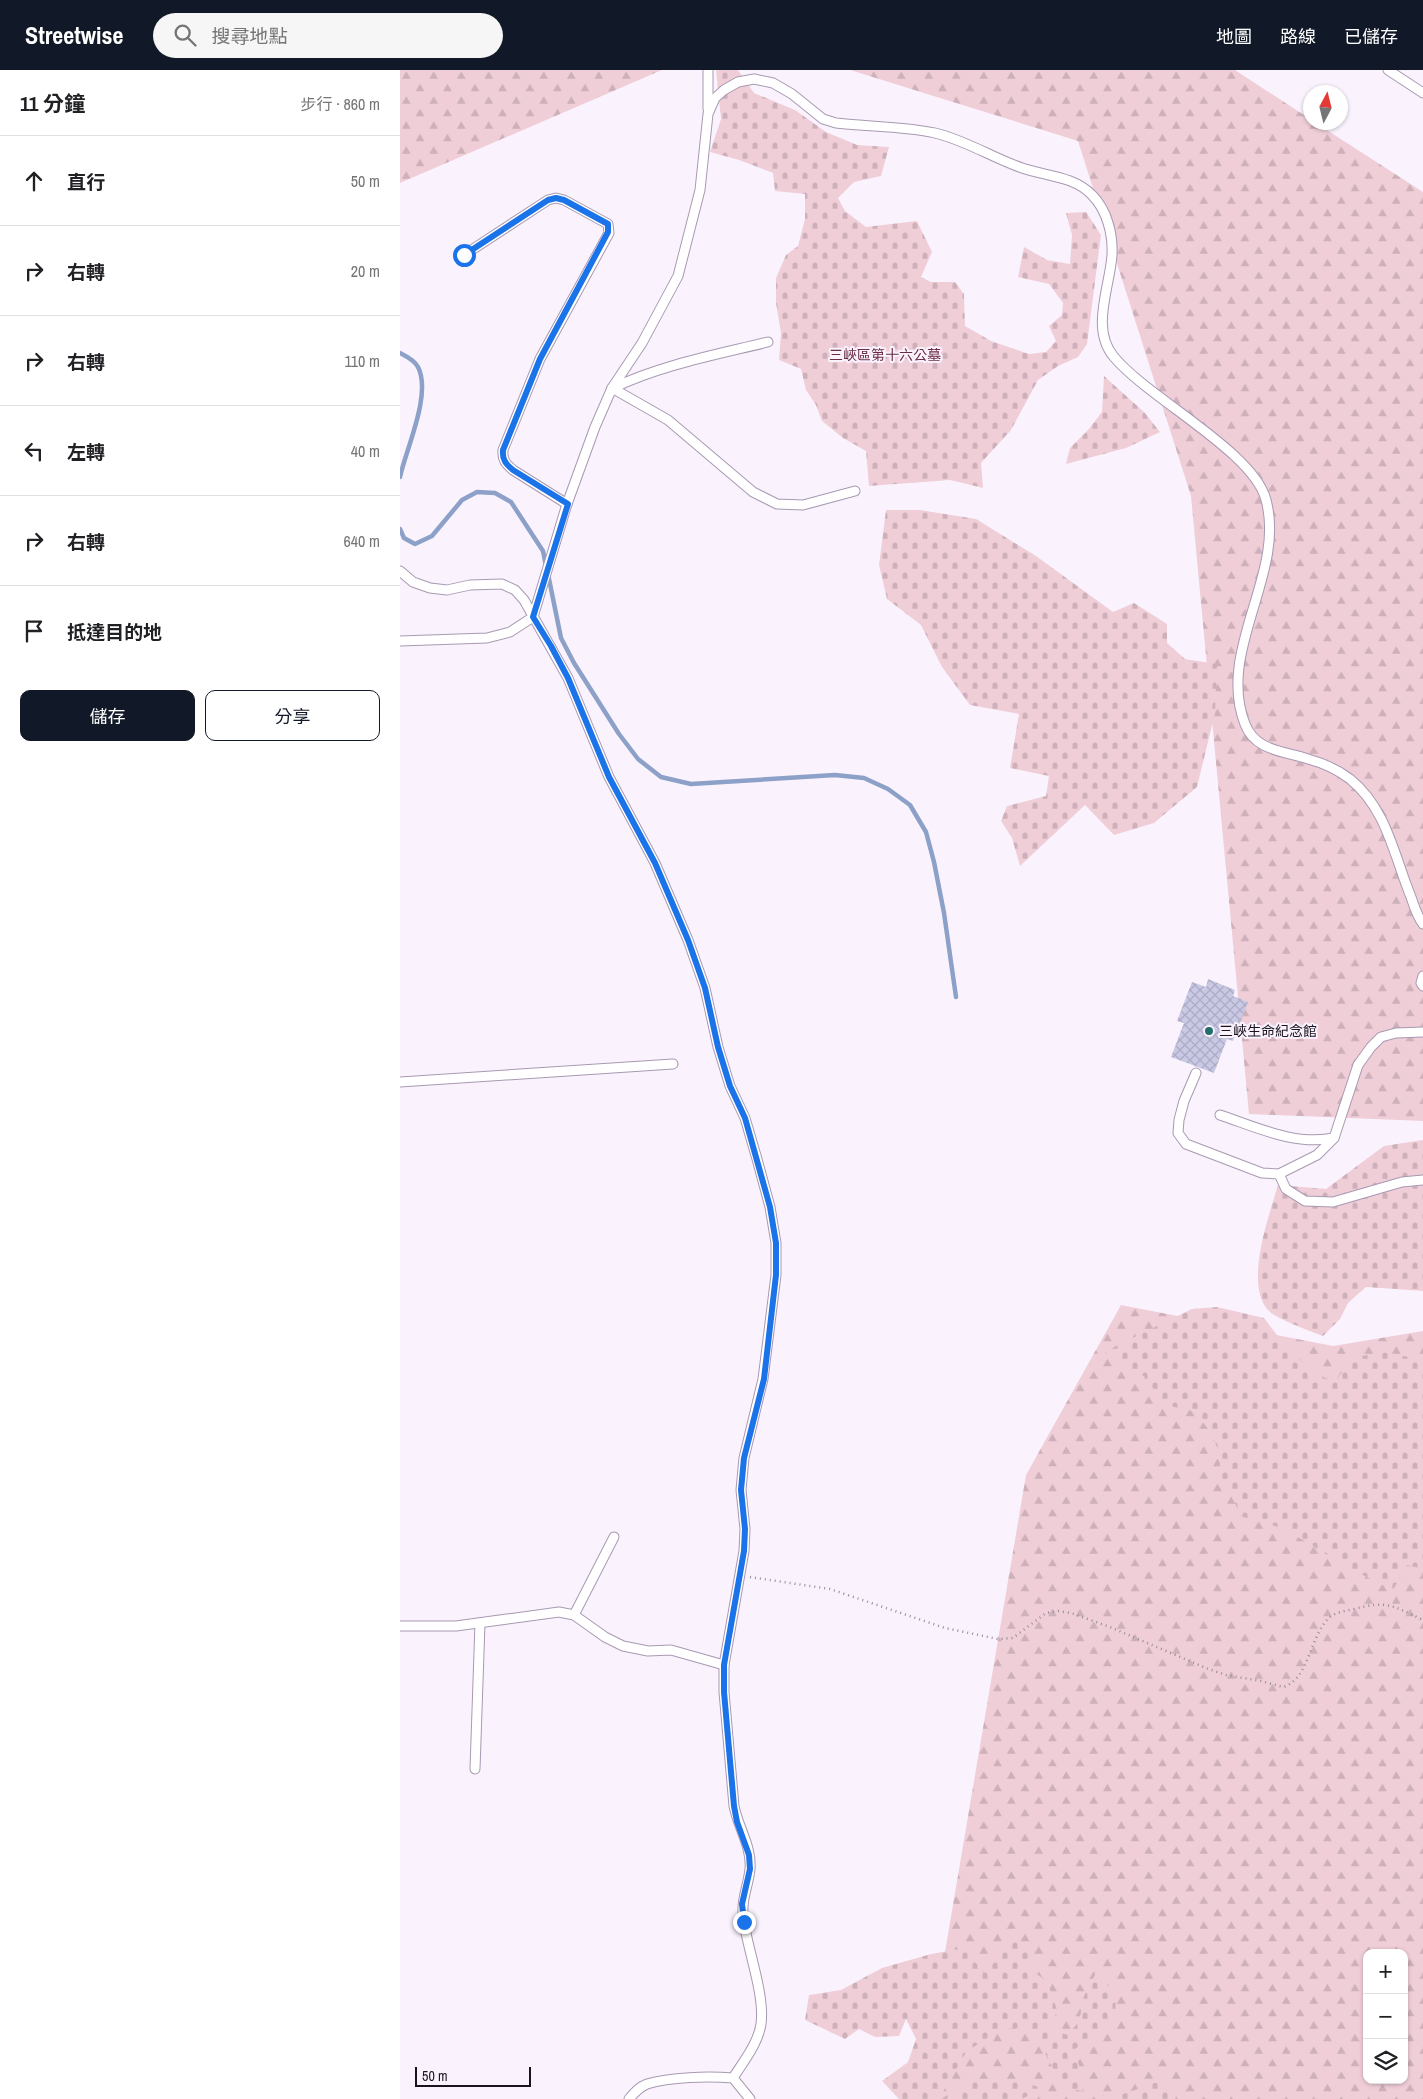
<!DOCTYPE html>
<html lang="zh-TW">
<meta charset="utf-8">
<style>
:root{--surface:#fff;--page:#f6f6f6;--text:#202124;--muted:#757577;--line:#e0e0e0;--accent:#111827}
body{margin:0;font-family:"Archivo Narrow","Noto Sans TC",sans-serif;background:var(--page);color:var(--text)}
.controls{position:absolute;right:15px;bottom:15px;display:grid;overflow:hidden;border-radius:10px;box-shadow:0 1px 4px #0004}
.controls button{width:45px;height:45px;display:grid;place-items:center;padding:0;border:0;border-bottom:1px solid var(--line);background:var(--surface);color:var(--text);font:25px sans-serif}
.compass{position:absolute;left:903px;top:15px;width:45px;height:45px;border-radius:50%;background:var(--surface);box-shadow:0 1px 4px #0004;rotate:7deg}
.scale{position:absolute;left:15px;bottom:12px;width:116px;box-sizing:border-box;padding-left:5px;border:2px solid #18131c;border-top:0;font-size:14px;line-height:18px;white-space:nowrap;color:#18131c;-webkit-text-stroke:4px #faf3fe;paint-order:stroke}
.stop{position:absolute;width:15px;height:15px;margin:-11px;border:4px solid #1a73e8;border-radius:50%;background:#fff}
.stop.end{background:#1a73e8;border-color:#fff;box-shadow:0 1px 5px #0008}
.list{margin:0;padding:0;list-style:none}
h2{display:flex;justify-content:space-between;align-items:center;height:65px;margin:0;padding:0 20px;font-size:21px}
h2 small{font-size:16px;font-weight:400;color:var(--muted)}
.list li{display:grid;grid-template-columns:32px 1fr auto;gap:15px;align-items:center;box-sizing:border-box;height:90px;padding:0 20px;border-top:1px solid var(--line)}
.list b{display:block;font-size:19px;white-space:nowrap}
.list em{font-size:16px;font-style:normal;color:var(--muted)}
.actions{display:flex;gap:10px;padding:15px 20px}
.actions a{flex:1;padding:11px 0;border:1px solid var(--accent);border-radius:10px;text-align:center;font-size:18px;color:var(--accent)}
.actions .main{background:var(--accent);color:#fff}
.icon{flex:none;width:28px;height:28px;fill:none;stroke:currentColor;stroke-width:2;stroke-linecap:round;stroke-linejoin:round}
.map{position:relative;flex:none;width:1023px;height:2029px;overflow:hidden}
header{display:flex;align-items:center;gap:30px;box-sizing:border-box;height:70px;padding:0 25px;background:var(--accent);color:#fff}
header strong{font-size:24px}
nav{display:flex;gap:28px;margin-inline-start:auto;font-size:18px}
.search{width:350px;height:45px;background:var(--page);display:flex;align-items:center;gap:12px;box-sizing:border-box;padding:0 18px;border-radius:28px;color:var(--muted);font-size:19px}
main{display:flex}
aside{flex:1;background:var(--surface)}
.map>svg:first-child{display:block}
</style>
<header>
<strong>Streetwise</strong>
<div class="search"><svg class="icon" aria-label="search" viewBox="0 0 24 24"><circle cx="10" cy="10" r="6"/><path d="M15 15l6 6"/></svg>搜尋地點</div>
<nav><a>地圖</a><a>路線</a><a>已儲存</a></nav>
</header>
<main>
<aside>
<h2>11 分鐘<small>步行 · 860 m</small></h2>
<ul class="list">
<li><svg class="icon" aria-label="ahead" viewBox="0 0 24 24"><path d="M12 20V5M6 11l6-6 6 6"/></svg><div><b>直行</b></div><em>50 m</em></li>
<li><svg class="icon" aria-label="right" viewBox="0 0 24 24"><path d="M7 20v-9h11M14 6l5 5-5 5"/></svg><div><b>右轉</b></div><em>20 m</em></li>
<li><svg class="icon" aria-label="right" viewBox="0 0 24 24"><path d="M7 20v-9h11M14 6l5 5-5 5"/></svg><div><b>右轉</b></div><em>110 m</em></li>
<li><svg class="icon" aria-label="left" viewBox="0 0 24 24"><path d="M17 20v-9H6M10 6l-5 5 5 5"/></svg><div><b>左轉</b></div><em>40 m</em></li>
<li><svg class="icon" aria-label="right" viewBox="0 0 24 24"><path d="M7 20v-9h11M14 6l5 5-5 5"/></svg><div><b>右轉</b></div><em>640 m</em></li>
<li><svg class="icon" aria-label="arrive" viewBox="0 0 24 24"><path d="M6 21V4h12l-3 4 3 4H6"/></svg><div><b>抵達目的地</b></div></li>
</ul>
<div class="actions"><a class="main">儲存</a><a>分享</a></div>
</aside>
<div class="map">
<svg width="1023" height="2029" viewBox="0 0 1023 2029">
<defs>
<pattern id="forest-firs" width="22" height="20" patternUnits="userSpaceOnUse" patternTransform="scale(1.25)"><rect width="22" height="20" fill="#f0ced8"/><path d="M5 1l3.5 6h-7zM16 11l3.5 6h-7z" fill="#cdb0b9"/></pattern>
<pattern id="cemetery-stones" width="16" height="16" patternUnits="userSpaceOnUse" patternTransform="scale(1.25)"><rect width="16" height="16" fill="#f0ced8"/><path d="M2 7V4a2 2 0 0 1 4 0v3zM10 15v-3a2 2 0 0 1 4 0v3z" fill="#cdb0b9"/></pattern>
<pattern id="building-cross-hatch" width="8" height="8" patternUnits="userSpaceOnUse" patternTransform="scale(1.25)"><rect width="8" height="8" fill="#cac9e5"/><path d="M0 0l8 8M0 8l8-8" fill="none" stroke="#adacc4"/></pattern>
</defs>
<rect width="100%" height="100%" fill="#faf3fe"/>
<g fill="url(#forest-firs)" fill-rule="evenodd">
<path d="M0,0H262L0,113Z"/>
<path d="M450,0H835L910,49L911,52L916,53L1023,122V1051L849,1044L791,426L678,71Z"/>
<path d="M721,1235L933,1276L1023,1261V2029H520L626,1405ZM967,1883H1004V2010H967Z"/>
</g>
<g fill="url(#cemetery-stones)">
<path d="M316,0H338L354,23L395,40L426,62L457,75L489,77L481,106L454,112L438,128L445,141L466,157L517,151L532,182L521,207L531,212H555L564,224L565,256L591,271L629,284L646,282L656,271L649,256L662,245L663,233L649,214L618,207L624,177L647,190L670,194L672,165L666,143L686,142L701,165L687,274L678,287L658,296L638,310L611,360L581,393L583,418L550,410L469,416L466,381L443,368L422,351L416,335L406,320L401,299L379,290L381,263L376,233V208L386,185L398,176L405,149V124L375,121L373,103L339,90L310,82L321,49Z"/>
<path d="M704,306L744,342L760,362L726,378L666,394L670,378L688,360L702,342Z"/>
<path d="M486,440H520L576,449L636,486L713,542L734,533L767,554V573L785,589L817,594L815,643L797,717L754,753L714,765L685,735L620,796L612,768L601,751L607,736L646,726L649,706L610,698L619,644L570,635L542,597L521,555L487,529L479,495Z"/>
<path d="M1023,1070V1221L966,1217L948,1233L940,1249L923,1266C911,1261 876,1249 868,1240C844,1213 869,1146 878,1115L926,1119L984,1076Z"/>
<path d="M817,1237L864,1248L880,1269L903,1293L925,1308L937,1309L952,1288L983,1282L1023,1290V1499L1007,1495L993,1520C977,1512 960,1504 944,1495C911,1476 881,1452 842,1447L821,1406L819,1382L811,1362L793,1341L765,1335L745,1307L704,1282L792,1239Z"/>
<path d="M616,1868L632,1883L629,1899L647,1911L657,1940L651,1959L667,1965L679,1952L684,1926L696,1903L716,1924L715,1948L674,1980L680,1998L683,2021L665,2018L647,1988L640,1964L626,1958L601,1959L566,1982L539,2029H499L482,2011L508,1992L516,1969L506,1949L499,1966L475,1967L459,1959L445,1969L405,1950L409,1925L441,1920L482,1898L531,1884L565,1878L584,1904Z"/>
<path d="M574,2009L614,2010L642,2018L622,2029H541Z"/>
<path d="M766,2009L771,2016L765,2022L776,2029H709Z"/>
</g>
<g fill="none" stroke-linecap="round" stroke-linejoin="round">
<g stroke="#8ca0c8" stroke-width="4.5">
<path d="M0,283C6,286 15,291 18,297C32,324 6,379 0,407"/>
<path d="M0,459L4,468L15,474L32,466L62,430L77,422L95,423L111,432L143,481L146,496"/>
<path d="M148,504L161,568L174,593L219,664L238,689L261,707L291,714L435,705L464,708L488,719L510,735L526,762L534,792L544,843L556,927"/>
</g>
</g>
<path fill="url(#building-cross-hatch)" d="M808,909L835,920L833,926L848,932L833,971L827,969L814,1003L771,987L784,953L777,951L792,912L806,917Z"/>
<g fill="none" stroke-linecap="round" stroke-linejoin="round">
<g stroke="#a899b2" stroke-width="11">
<g id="service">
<path d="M988,0L1023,23"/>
<path d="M308,39V0"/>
<path d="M64,185L148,130L156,128L164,130L208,154L209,163L140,289L103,380C102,390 106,394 113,400L167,434"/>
<path d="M212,318L268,350L353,422L377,434L403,435L455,421"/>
<path d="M213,318C261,295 315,285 368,272"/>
<path d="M0,501L13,512L30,518L47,520L70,515L102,514L115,520L124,530L168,608L209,707L255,793L288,870L305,918L318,977L330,1016L345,1048L357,1089L370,1137L376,1173V1205L363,1309L344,1388L341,1420L345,1459L344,1481L324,1595V1622L334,1736C338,1757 352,1777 350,1799C348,1818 340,1831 344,1852C348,1881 365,1925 361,1954C358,1974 343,1992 333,2008"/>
<path d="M0,571L87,568L110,562L133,547L167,434L195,357L212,318L242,273L278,206L300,120L308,44L315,28L324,20L338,12L354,9L373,13L392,24L423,49L436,53C469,57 503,56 535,63C565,70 593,88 622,98C645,106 674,106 692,125C707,140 713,164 712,185C710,217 690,259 714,287C748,328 854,382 866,430C886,504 816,580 845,654C855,681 884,681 908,689C923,693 938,700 950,709C987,739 994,786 1011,827C1014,836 1017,846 1023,854"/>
<path d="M1023,906L1021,913L1023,916"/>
<path d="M796,1003L784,1031L779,1050L778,1063L786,1074L862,1103L879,1104L917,1085L934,1068L958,995L971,977L981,967L996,963L1023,962"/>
<path d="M0,1012L273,994"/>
<path d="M820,1045C856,1057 895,1076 934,1068"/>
<path d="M879,1104L886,1119L905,1131L933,1132L1002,1112L1023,1110"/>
<path d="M174,1545L214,1467"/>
<path d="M0,1556H56L159,1542L174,1545L205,1567L223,1576L248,1581L271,1580L324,1595"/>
<path d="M75,1699L80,1553"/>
<path d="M229,2029C234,2023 239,2017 247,2014C270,2007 308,2006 333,2008L350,2029"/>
</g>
</g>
<path stroke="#948d98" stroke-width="2.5" stroke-dasharray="1 4" stroke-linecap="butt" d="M350,1507L430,1519L545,1558L598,1569L613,1568L646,1543L658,1541L671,1543L710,1557L806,1598L826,1605L861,1611L883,1617C909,1610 910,1565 929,1548C935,1542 945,1541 954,1539C988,1530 993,1536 1023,1550"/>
<use href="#service" stroke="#fff" stroke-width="9"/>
</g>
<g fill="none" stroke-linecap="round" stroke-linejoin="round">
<path stroke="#1a73e8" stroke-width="6" d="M64,185L148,130L156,128L164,130L208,154V162L140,289L103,380C102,390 106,394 113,400L168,434L133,547L151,576L168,608L209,707L255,793L288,870L305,918L318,977L330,1016L345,1048L370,1137L376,1173V1205L364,1309L344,1388L341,1420L345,1459L344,1481L324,1595V1622L334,1736L337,1752L349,1785L350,1799L342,1834L344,1852"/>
</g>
<circle fill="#236e6c" stroke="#faf3fe" stroke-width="2" cx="809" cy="961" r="5"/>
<g text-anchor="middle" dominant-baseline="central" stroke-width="4" stroke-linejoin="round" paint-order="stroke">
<g font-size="14" fill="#6b2c43" stroke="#faf3fe">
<text x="485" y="285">三峽區第十六公墓</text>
</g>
<g font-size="14" fill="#18131c" stroke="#faf3fe" text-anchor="start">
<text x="819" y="961">三峽生命紀念館</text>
</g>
</g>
</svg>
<div class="controls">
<button>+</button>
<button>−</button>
<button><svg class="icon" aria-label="layers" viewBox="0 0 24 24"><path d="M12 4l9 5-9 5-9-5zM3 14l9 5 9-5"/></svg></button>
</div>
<svg class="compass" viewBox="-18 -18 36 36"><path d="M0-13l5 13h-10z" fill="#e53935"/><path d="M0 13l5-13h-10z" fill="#757577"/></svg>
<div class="scale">50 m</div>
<div class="stop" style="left:64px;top:185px"></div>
<div class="stop end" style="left:344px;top:1852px"></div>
</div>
</main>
